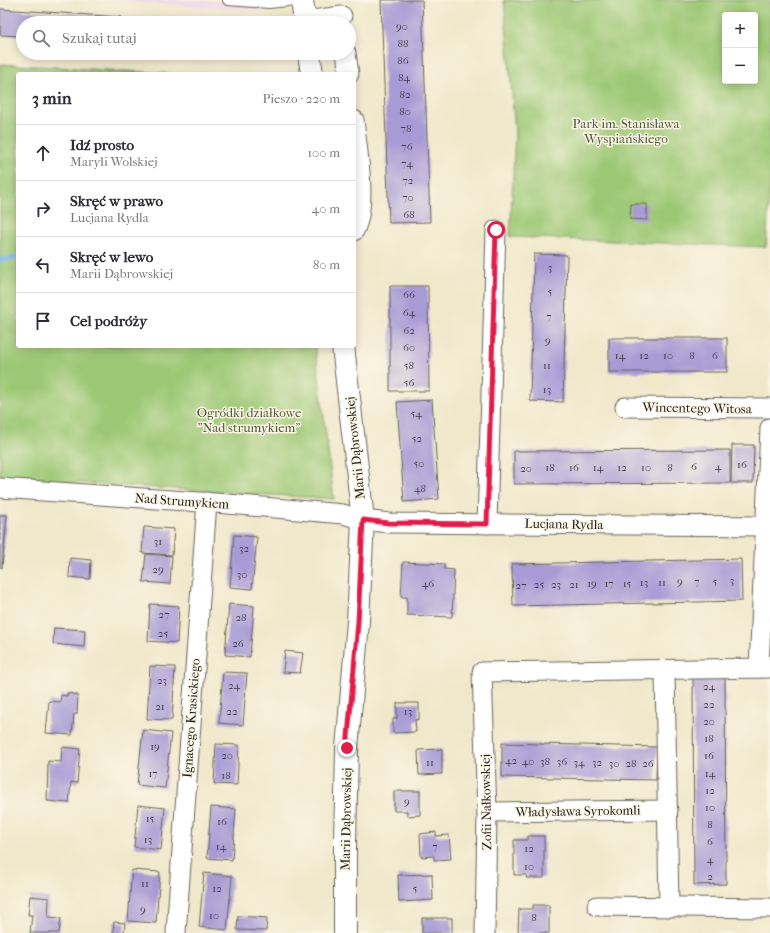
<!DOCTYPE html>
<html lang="pl">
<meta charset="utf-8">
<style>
:root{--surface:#fff;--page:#f7f7f7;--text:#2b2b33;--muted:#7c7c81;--line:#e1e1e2}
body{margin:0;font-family:"IM FELL French Canon",serif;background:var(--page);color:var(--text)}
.controls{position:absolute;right:12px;top:12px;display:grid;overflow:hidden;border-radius:4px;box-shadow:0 2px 10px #0003}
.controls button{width:36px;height:36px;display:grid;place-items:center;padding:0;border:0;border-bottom:1px solid var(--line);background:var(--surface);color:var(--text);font:20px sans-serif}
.stop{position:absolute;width:12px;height:12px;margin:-9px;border:3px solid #e11d48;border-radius:50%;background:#fff}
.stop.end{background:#e11d48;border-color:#fff;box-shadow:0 1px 4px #0008}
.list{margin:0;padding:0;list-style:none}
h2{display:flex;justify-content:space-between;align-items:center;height:52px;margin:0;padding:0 16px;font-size:17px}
h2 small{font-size:13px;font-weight:400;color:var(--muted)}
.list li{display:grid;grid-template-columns:26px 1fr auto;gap:12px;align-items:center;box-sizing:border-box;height:56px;padding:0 16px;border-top:1px solid var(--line)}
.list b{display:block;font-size:15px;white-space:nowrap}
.list p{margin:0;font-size:13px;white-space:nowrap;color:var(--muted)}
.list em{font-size:13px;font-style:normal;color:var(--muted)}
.icon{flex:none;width:22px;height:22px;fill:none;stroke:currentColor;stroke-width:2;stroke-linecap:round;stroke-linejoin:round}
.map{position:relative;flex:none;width:770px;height:933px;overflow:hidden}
.search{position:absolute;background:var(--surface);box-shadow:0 2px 10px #0003;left:16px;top:16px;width:340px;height:44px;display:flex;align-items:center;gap:10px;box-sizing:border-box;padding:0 14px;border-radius:22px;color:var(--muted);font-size:15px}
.panel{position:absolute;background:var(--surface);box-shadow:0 2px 10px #0003;left:16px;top:72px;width:340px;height:276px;border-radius:4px}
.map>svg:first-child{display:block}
</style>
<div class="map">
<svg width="770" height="933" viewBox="0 0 770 933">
<rect width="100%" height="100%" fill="#fcf5e5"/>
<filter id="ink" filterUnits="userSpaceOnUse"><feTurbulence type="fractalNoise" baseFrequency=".025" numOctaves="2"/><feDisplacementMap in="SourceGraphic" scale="8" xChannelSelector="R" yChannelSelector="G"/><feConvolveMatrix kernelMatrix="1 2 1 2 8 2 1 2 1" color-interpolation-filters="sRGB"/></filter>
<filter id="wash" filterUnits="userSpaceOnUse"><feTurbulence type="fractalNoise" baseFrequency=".012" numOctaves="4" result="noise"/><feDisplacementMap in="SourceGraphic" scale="16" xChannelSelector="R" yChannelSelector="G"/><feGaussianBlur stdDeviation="0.9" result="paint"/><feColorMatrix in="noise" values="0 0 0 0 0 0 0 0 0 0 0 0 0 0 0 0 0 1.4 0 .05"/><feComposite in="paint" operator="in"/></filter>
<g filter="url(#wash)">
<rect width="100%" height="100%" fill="#f0e8cb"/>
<path fill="#ebd1ec" d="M105,0H263L262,11Z"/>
<g fill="#9cc875" stroke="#5c7248" fill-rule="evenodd">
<path d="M504,0H770V182L766,247L510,237L515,132ZM725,15H755V81H725Z"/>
<path d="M0,64L182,74H18V346H315L334,499L0,478Z"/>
</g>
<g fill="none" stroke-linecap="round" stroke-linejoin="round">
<path stroke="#71afe4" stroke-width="5.5" d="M0,260L18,258"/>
</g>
<g id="blocks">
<g fill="#a89ad5">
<path d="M381,0H422L430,222L389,223Z"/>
<path d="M0,9L121,17L120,23H23V36L0,35Z"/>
<path d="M631,204H647V220L630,219Z"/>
<path d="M534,254L567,255L563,402L530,401Z"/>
<path d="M390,286H428L429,391H390Z"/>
<rect x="609" y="338" width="118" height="34"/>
<path d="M432,400L439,499L404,502L397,402Z"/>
<path d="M732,445H754L753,483H731Z"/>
<path d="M730,450V483L514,484V451Z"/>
<path d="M0,515H7L2,568L0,567Z"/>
<path d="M144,527L174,529L172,555L142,553Z"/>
<path d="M234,535L257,537L252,589L230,587Z"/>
<path d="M146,554L172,556L170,584L143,582Z"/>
<path d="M70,558L91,560L90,579L69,577Z"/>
<path d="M741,559L742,601L513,606L512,564Z"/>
<path d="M403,562L444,564V569L454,570L452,617L407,615V597H401Z"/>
<path d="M150,604L179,606L177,643L148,641Z"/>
<path d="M229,604L254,606L250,657L225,655Z"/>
<path d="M54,628L85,630L84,647L53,644Z"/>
<path d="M285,651L303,653L300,673L283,672Z"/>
<path d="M150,666L175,667L172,720L147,719Z"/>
<path d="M223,672L247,673L243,725L219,723Z"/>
<path d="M693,678H725L726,884L694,885Z"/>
<path d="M67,693L78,695L77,714H74L72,735L46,733L49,701L60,702L61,695L67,696Z"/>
<path d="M397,703H419V719L415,720L416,732L393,733V719L397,718Z"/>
<path d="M143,730L171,733L165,788L137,785Z"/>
<path d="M502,743L657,747L656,780L502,777Z"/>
<path d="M216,744L239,745L237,785L214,784Z"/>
<path d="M62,747L80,749L77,783L71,782L69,803L47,801L48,761L61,762Z"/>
<path d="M442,749V774L419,775L418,750Z"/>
<path d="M394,791H420V815L407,816V811H394Z"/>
<path d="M138,805L165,808L161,850L134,847Z"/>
<path d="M211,807L236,809L232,860L207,858Z"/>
<path d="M436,832V836L449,835L451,859L434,860V856L421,857L420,834Z"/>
<path d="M528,836H544V878H526L527,875H514V840H528Z"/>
<path d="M132,870L160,872L156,923L128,921Z"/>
<path d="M204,873L232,876L227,930L199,927Z"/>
<path d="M432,874L433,900L399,902L398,875Z"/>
<path d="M30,896L49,898L48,917L61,918L59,933H30L32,915H28Z"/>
<path d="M533,905H549V933H518L519,909H533Z"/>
<path d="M238,916L267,918L266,931L237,930Z"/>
<rect x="422" y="918" width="30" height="15"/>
<path d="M114,922L125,923L124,933H113Z"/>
</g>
</g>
</g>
<g filter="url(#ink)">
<use href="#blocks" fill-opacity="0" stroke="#666359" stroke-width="1"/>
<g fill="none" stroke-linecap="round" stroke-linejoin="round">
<g stroke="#666359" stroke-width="12">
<path id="service" d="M228,0L269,3L297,0"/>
</g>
<g stroke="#666359" stroke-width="21">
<g id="minor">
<path d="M305,21L342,16"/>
<path d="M346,53L349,74"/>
<path d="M354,120C357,149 368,204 354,231"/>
<path d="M625,407L770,408"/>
<path d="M0,488L228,504L343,514L363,520L389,523L765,526"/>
<path d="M487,524L496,230"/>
<path d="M759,668L770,428"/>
<path d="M665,671L669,907"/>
<path d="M487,812L668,810"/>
<path d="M597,906L770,908"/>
<path d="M176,933L207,502"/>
<path d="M485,933L487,812L482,672L770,668"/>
</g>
</g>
<g stroke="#666359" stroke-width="24">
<g id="tertiary">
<path d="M302,0L305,23"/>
<path d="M309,53L312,74"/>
<path d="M343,346L363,520L358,622L347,748L345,843V933"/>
</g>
</g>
<use href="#service" stroke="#fff" stroke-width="10"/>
<use href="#minor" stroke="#fff" stroke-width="19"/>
<use href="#tertiary" stroke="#fff" stroke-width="22"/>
</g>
</g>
<g fill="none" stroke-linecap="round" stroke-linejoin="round" filter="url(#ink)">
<path stroke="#e11d48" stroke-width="5" d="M347,748L358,622L363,520L389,523L487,524L496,230"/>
</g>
<g text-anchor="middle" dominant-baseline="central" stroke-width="3" stroke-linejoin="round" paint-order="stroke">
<g font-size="11" fill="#3f3c4a">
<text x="402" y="26">90</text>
<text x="403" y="43">88</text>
<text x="403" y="60">86</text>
<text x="404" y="77">84</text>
<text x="405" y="94">82</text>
<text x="405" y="111">80</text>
<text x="406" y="128">78</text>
<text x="407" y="146">76</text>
<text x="407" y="163">74</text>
<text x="408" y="180">72</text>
<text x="408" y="197">70</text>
<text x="409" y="214">68</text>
<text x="550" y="267">3</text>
<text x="550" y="291">5</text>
<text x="409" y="294">66</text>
<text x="409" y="312">64</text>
<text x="549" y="316">7</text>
<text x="409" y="330">62</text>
<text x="548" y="340">9</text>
<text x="409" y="347">60</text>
<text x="620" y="355">14</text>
<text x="644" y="355">12</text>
<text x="668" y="355">10</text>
<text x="692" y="355">8</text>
<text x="715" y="355">6</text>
<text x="409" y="365">58</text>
<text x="547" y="365">11</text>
<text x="409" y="382">56</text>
<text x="547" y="389">13</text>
<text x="416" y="413">54</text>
<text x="417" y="438">52</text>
<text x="419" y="463">50</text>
<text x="742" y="464">16</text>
<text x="694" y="466">6</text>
<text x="718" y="466">4</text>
<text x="550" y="467">18</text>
<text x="574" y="467">16</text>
<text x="598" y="467">14</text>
<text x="622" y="467">12</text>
<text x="646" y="467">10</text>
<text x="670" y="467">8</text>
<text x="526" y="468">20</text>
<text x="420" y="488">48</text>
<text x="158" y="541">31</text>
<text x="244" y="548">32</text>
<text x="158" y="569">29</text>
<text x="242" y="574">30</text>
<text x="732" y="580">3</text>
<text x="680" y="581">9</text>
<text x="697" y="581">7</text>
<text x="715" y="581">5</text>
<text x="644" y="582">13</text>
<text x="662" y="582">11</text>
<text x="428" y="583">46</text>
<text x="592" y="583">19</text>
<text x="609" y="583">17</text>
<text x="627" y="583">15</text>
<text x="539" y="584">25</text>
<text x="556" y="584">23</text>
<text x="574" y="584">21</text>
<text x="521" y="585">27</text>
<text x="164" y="614">27</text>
<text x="241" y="617">28</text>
<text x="163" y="633">25</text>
<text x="238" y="643">26</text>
<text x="162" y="680">23</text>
<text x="234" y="685">24</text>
<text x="709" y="686">24</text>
<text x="709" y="704">22</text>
<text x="160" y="706">21</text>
<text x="232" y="711">22</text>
<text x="408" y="711">13</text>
<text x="709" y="721">20</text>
<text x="709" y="738">18</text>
<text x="155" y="746">19</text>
<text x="227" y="755">20</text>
<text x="709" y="755">16</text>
<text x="511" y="760">42</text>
<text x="528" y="761">40</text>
<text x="545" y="761">38</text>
<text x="562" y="761">36</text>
<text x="430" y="762">11</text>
<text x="579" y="762">34</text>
<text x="597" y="762">32</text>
<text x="614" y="763">30</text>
<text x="631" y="763">28</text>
<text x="648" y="763">26</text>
<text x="153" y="773">17</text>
<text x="710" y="773">14</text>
<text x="226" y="775">18</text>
<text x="710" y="790">12</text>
<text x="407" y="801">9</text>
<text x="710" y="807">10</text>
<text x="150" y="818">15</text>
<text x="222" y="821">16</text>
<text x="710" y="824">8</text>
<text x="148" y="839">13</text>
<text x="710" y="841">6</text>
<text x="221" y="846">14</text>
<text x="435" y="846">7</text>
<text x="529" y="848">12</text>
<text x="710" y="859">4</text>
<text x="529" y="866">10</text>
<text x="710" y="876">2</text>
<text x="145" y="883">11</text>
<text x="217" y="888">12</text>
<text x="415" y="888">5</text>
<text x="143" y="909">9</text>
<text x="214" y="915">10</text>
<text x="534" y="917">8</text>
</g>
<g font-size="13" fill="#49583b" stroke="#fcf5e5">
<text x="626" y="123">Park im. Stanisława<tspan x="626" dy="15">Wyspiańskiego</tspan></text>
<text x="249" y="412">Ogródki działkowe<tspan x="249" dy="15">"Nad strumykiem"</tspan></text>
</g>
<g font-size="13" fill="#1c1c1c" stroke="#fcf5e5">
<text transform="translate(697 408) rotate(1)">Wincentego Witosa</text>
<text transform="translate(355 448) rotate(-96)">Marii Dąbrowskiej</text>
<text transform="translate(182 501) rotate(4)">Nad Strumykiem</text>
<text transform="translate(564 524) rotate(1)">Lucjana Rydla</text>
<text transform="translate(191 718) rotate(-86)">Ignacego Krasickiego</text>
<text transform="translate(486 802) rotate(-91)">Zofii Nałkowskiej</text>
<text transform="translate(578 811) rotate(-1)">Władysława Syrokomli</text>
<text transform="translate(346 819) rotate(-89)">Marii Dąbrowskiej</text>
</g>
</g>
</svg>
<div class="controls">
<button>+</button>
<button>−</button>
</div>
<div class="stop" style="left:496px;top:230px"></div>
<div class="stop end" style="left:347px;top:748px"></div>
<div class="search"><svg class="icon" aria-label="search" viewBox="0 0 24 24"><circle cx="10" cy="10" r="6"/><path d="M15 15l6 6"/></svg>Szukaj tutaj</div>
<section class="panel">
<h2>3 min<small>Pieszo · 220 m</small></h2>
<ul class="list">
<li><svg class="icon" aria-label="ahead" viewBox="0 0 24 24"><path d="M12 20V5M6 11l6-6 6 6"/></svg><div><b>Idź prosto</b><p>Maryli Wolskiej</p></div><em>100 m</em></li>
<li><svg class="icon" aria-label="right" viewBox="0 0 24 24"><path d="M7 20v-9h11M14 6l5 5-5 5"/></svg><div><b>Skręć w prawo</b><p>Lucjana Rydla</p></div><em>40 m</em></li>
<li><svg class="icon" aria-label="left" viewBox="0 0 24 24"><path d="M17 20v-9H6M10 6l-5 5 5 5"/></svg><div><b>Skręć w lewo</b><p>Marii Dąbrowskiej</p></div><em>80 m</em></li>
<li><svg class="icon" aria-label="arrive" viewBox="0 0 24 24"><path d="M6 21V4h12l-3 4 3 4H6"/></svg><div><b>Cel podróży</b></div></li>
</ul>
</section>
</div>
